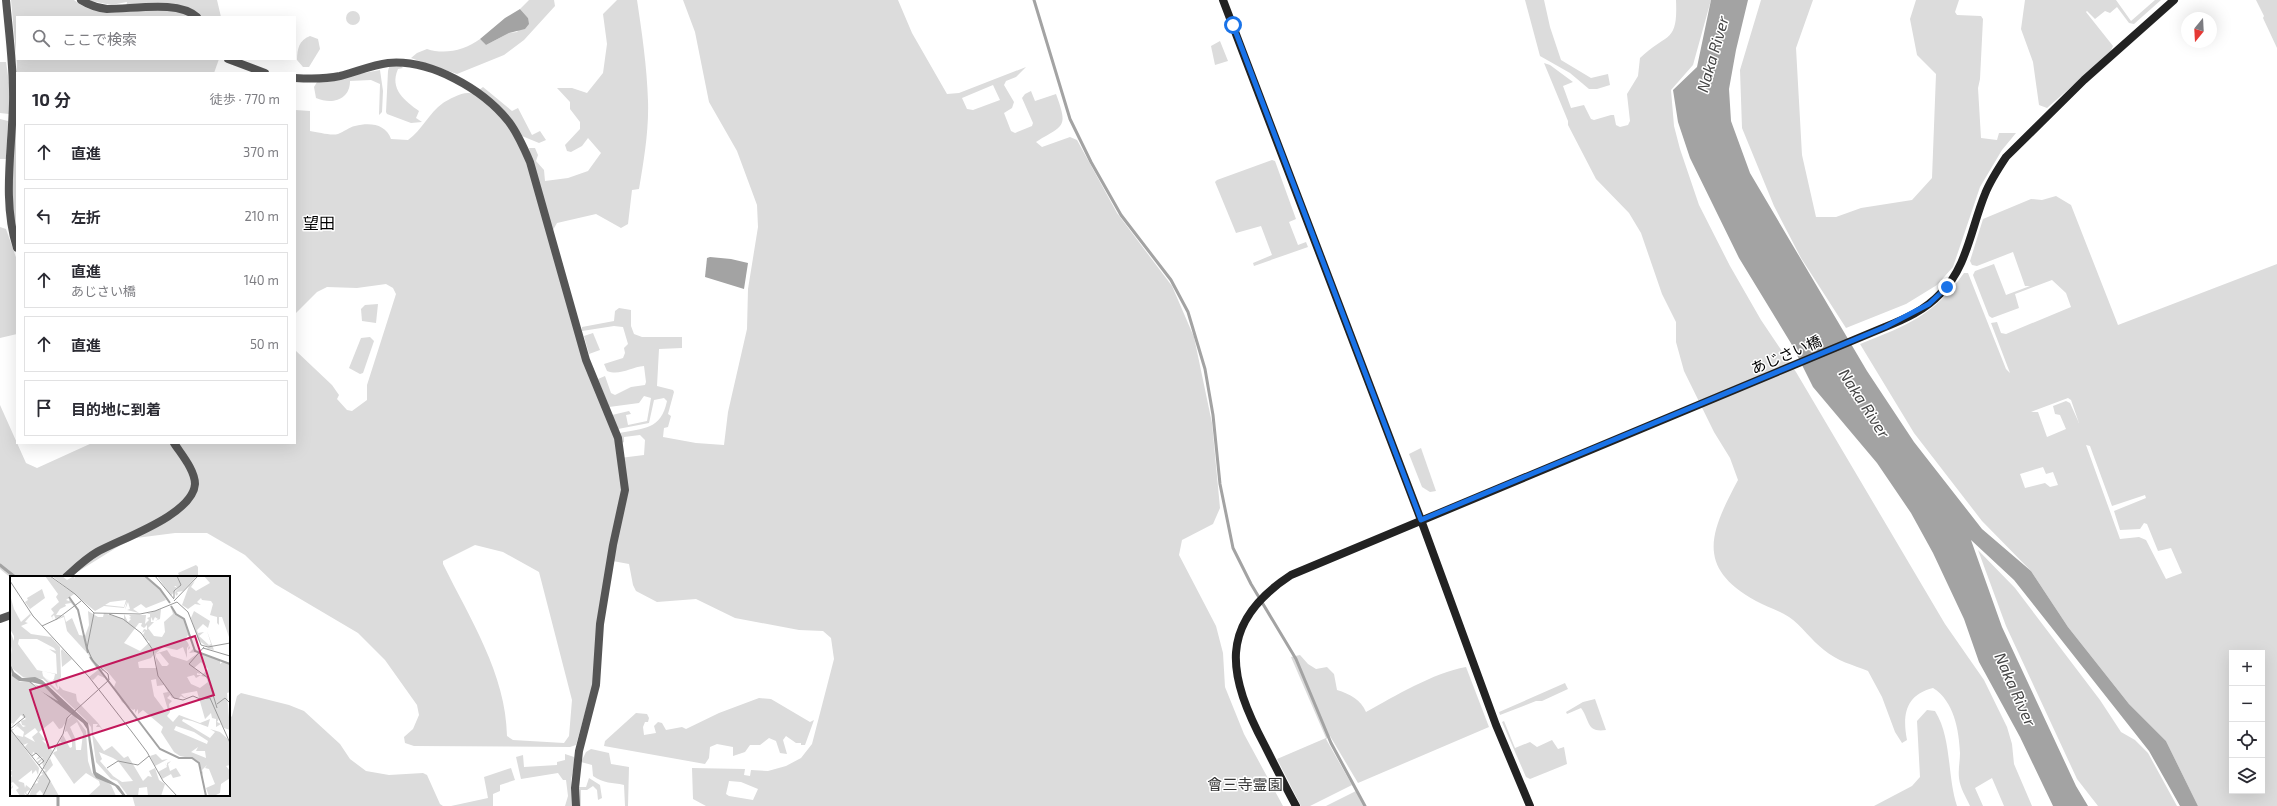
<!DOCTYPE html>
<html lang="ja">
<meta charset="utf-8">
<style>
:root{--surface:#fff;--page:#f7f7f7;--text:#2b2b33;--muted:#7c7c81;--line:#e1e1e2}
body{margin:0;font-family:"Exo 2","Noto Sans JP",sans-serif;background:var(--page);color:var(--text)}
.controls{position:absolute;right:12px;bottom:12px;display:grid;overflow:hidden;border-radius:0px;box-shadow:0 4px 16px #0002}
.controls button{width:36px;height:36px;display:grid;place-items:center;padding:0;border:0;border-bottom:1px solid var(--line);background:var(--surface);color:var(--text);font:20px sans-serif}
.compass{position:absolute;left:2181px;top:12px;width:36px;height:36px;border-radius:50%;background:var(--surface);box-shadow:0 4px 16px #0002;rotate:198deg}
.stop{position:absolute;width:12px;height:12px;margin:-9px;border:3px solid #1a73e8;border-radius:50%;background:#fff}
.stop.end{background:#1a73e8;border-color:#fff;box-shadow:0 1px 4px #0008}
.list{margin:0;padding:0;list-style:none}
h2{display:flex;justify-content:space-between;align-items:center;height:52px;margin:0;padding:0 16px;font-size:17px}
h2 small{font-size:13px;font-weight:400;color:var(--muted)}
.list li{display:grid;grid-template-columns:26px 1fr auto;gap:12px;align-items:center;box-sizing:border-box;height:56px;margin:0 8px 8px;padding:0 8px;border:1px solid var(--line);border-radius:0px}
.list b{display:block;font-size:15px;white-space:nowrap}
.list p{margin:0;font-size:13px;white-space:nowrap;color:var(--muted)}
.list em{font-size:13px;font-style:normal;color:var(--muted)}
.icon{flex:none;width:22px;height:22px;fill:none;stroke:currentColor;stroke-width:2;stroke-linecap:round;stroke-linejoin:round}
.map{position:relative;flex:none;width:2277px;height:806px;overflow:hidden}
.search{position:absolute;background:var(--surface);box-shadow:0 4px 16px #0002;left:16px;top:16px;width:280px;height:44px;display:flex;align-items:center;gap:10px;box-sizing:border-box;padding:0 14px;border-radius:0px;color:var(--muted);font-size:15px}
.panel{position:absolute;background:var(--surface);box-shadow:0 4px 16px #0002;left:16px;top:72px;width:280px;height:372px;border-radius:0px}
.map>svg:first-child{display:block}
</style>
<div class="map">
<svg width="2277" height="806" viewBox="0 0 2277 806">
<rect width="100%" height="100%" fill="#fff"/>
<g fill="#dcdcdc" fill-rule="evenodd">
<path d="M11,0H74C90,13 107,14 126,7L127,2L111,5L87,0H217L221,17H17V59H219L214,73H17V242L11,200L17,63Z"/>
<path d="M529,0H554L555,6L524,40L504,55L457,74L411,58L417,53L427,49C445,55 465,50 480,39L486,45L509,33L517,32L528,18L520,9Z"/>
<path d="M617,0H637C642,33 647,67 648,101C649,130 644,160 639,189L632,190L628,224L621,228L596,214L557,223L550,235L583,361L616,438L620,458L644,455L645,440L640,435L624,437V442L622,443L619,433C644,428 661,430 667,401L664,398L654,400L649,423L618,429L612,415L629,411L631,414L626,415L628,425L647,421L651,398L644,396L639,403L609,407L598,379L605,376L611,393L615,395L631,387L645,385L646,382L644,366C631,367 620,376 607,371L604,364L623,358L625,353L624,348L628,344L623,327L614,326L582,331V327L614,321L615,311L619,308L631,310V326L634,334L642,337H682V348L659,349L657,386L673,390L674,392L668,414L671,416L668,427L664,428L663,437L696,443L724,445L728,412L747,329L748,289L758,227L757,205L737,151L709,102L695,32L683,0H898L912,33L947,94L959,93L1026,67L1016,77L1006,81L1004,85L1014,102L1012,108L1004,113L1011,131L1015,133L1032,126L1033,123L1022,98L1025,94L1031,91L1035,101L1056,94C1069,129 1063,125 1036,142L1042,147L1070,137L1077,140L1117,213L1172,286L1194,337L1212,423L1220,508L1213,524L1182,540L1179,555L1216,626L1223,653L1225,687L1244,734L1283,806H706L693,799L692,768L745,769L744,775L750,776L751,770L768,771L786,766L801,758L812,744L834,659L831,638L823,631L799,630L735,618L696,599L657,602L636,591L633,585L629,564L607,560L593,684L576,745L570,747L414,746L405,743L404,737L413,729L419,715L417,705L385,660L358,633L275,584L245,555L207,533H175L136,538L119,546L79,571L63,577L11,578L0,569V405L26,463L37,468L92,443H295V350L332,385L339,395L337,399L347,410L352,411L367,400V385L396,294L393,288L386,284L357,288L327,287L317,292L295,314V110L310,111V131C318,132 331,136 338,134C344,132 349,127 355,126C370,122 386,124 391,139L408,140C422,130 429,113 443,103C449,99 462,92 469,93C500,97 523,152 536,177L529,148H535L538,155L536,161L544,170L545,181L568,178L588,171L601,153L588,138L582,146L571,152L567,151L565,145L580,129V122L570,109V102L557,88H572L587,93L603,73L607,44L603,14ZM993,85L1000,100L973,110L967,109L962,98ZM475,545L503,552L539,572L572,700L569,736L564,743L513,740L507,736C506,674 470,619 443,564V561ZM729,781L741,782L758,789L753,800L729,796L726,794Z"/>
<path d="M1525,0H1544L1550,27L1561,60L1591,78L1608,74L1610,85L1597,89H1589L1570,73L1540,56Z"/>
<path d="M1676,0H1711L1693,65L1671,90L1674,126L1680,149L1699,205L1730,266L1761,320L1796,372L1945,624L1984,680L2007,727L2012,744L2014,764L2032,806H2004L1992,778L1975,788L1983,806H1970C1966,797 1960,788 1959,778C1958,770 1960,761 1960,753C1959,730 1954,701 1933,688C1906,695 1902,714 1907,740L1902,743L1895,732L1882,697L1868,671C1853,665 1837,661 1824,650C1811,640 1802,626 1789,617C1778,610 1767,607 1756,601C1694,567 1711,531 1738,480L1730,458L1714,432L1684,371L1676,342V322L1662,294L1641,233L1629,213L1596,179L1568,125V121L1544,63L1550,65L1573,82L1563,86L1571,108L1584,105L1591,119L1594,120L1611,115H1614L1616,125L1620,127L1628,125L1630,121L1627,94L1638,76L1640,58C1667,32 1678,44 1676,0Z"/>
<path d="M1761,0H1813L1796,48L1802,155L1816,217H1836L1861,208L1912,200L1932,178L1936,74L1917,55L1910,19L1916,0H1959L1955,12L1957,15L1981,16L1983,19L1980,79L1978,88L1981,138L1997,140L1999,133H2016L2002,150L1980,187L1953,267L1937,285L1906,304L1846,328L1801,258L1774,206L1742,128L1740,70Z"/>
<path d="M2025,0H2116L2131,21L2155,0H2161L2134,24L2129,23L2117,7L2110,13L2105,11L2095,19L2087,11L2086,12L2113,46L2110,53L2047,108L2039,105L2033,62L2021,29Z"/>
<path d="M2256,0H2277V48L2263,18L2264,16Z"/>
<circle cx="353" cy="18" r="7"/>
<path d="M310,36L318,39L320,49L309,67H303L297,60C297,49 299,40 310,36Z"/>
<path d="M1220,41L1228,61L1215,65L1211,46Z"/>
<path d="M0,62H6L10,90L9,114L0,113Z"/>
<path d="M400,65L403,68L398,69C389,89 405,101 419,111L416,118L422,122L411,123L387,114L386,112L388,71L389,67Z"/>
<path d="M380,70L383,91L382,112L379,115L380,84L371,80L350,81C350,100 332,105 316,98L314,87L317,82Z"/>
<path d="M483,87L512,111L518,108L532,135L540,131L546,140L539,143L522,136L479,90Z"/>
<path d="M0,119L8,121L6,159H0Z"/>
<path d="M1272,160L1275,161L1296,219L1289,222L1298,245L1306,242L1308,247L1254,266L1253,263L1272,255L1261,226L1236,233L1215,182L1217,180Z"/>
<path d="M2056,196L2071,205L2118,325L2277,264V806H2198L2166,741L2129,704L2068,627L2031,571L1982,521L1914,433L1860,344C1908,325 1933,316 1964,273H1968L2006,369L2010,373L1991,323L1997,322L2001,333L2006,334L2071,307L2066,293L2052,280L2015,294L2019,308L1992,318L1989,316L1973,275L1975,271L1994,264L2006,295L2030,286H2025L2013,252L1977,266L1972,265L1970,261L1983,219L2031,199L2042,200ZM2068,398L2071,400L2079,423L2070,403L2066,401L2053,406L2055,414L2060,415L2066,429L2047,437L2038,412H2031ZM2086,445L2090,446L2112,506L2145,495L2146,498L2114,511L2120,530L2140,529L2144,523L2147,524L2158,551L2171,548L2182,573L2166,579L2146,540L2139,537L2120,539ZM2043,467L2046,474L2053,472L2058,485L2050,487L2045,483L2025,488L2020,474ZM2232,653H2262V791H2232Z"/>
<path d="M0,227L6,229L17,260V334L0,338Z"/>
<path d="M378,304L376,323L362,321L361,309L365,305Z"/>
<path d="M593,333L600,350L589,354L584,336Z"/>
<path d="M370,337L374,341L363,373L360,374L349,368L361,338Z"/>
<path d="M1421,448L1436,491L1430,492L1422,487L1409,454Z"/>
<path d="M1978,550L2015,588L2100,700L2121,732L2135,740L2148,753L2177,806H2098L2077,779L2006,626Z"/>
<path d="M196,565L198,567V577H180L178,573Z"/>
<path d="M1300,655L1308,664L1316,669L1327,667L1334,674L1337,690C1350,694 1361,700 1366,712C1395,696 1433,673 1466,667L1489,727L1358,783L1330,736L1326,739L1352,785L1310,806H1301L1277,759L1326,738L1291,657Z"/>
<path d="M1565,683L1568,689L1542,701H1536L1500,715L1499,712Z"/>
<path d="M241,693L289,705L304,711L340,744L350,759L366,771L389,775L423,773L427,775L440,804L443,806H135L132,795H229V719L232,716L237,696Z"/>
<path d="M759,698L771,699L810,722L814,720L805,745H801V743H796L786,736L783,740L787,754L780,753L776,741L769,738L760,745H750L745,752L733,756V747L717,744L710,747L709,758L705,764L604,746L605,741L636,713L647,714L649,718L648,722H645L643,727L644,735L656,733L654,726L658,722L662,723L666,730L682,727L686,729L719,713Z"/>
<path d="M1595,699L1606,730C1586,733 1590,720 1581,708L1567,714L1566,712L1583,702Z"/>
<path d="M1927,710L1935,711C1952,738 1947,776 1957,806H1874L1912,786L1920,777L1917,721Z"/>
<path d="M1504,721L1515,748L1530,742L1537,747L1552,740L1558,749L1564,747L1567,764L1530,779L1526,777L1502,722Z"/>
<path d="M591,749L609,753L611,764L629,767L628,806H625L624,785C612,782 604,784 593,776L592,765L581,762L586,752Z"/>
<path d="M565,754L574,757L575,760L571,780L573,806H565L568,796L566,780H563L558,773L521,779L516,757L523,755L524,767L557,765V762L565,760Z"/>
<path d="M511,768L515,780L500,785V791L493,794V806H451L488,798L484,777Z"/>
<path d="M589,778L600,785L602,798L598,800L597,790L593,786L587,790H581V806H578L579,787H586Z"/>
<path d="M1356,791L1364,806H1326Z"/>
</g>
<g fill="#a3a3a3">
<path d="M1711,0H1748L1736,50L1729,89L1731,121L1750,173L1867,371L1914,442L1982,529L2031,571L2068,627L2129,704L2166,741L2198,806H2180L2149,751L2014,580L1971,540L2002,627L2076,786L2088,806H2053L2020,737L1979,662L1964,619L1933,553L1911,513L1877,463L1813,387L1792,345L1739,258L1690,158L1678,122L1673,90L1697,67Z"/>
<path d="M520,9L528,18L529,24L525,29L509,33L486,45L480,39L505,18Z"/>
<path d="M710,257L731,259L748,263L744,289L705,277L707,258Z"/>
</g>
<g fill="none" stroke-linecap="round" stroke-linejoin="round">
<g stroke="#a3a3a3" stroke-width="3">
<path d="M1034,0L1070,119L1091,162L1121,215L1171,280L1188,312L1205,369L1213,415L1220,484L1233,548L1251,584L1296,659L1331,743L1365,806"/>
<path d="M0,565L15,577"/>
<path d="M58,806V795"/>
</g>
<g stroke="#555" stroke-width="8">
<path d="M6,0C9,34 14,69 13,103C12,151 2,201 17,248"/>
<path d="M81,0C89,5 98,8 107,9C135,9 178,0 197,17"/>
<path d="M228,59L265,73"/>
<path d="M295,78C310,79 326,79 340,76C356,72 372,65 388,63C430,59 483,89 509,122C518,134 524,148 530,162L586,360L618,438L625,490L613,545L600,624L596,685L579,751L575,788L576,806"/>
<path d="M66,577C76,568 85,559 97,552C120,539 193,515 195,484C195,470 181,454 174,443"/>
<path d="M0,619L11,615"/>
</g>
<g stroke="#222" stroke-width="8">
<path d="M1223,0L1421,520L1496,725L1530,806"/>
<path d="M1296,806C1285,786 1275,766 1265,746C1228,676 1216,624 1291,575L1885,327C1905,319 1925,310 1940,294C1967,268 1971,228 1985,194C1990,181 1998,169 2006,157L2084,80L2174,0"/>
</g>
</g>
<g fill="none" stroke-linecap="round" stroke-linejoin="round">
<path stroke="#1a73e8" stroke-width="5" d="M1233,25L1421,520L1885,327L1929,304L1947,287"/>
</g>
<g text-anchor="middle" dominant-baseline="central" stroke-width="3" stroke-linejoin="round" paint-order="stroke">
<g font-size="15" fill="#000" stroke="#fff">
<text transform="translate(1786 354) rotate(-23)">あじさい橋</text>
</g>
<g font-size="15" fill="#333" stroke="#fff">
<text x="1245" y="784">會三寺霊園</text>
</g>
<g font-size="16" font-style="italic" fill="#444" stroke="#fff">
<text transform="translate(1712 54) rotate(-74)">Naka River</text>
<text transform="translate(1865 403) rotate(57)">Naka River</text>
<text transform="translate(2016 689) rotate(66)">Naka River</text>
</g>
<g font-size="16" fill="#000" stroke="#fff">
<text x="319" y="222">望田</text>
</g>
</g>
<g transform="translate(10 576)">
<rect width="220" height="220" fill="#fff"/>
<path d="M35,0H39L64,18L56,24L59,25L60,22L64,30L61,27L55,28L56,30L50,33L46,39H52L46,44L44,39L42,41L44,45L41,40L44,37L41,33L49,26L46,21L48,18ZM42,0H52L57,4L64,0L65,3V0H134L150,13L156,24L136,32L131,28L123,33L129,37L117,34L120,33L118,26L115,34L117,25L114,32L94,30L85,35ZM116,24L114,31L95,29L100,26ZM147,0H187L173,15L167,16L168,18L166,20L165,16L171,9L167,12L166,10H164L167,12L161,20ZM194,0H220V64L212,41H209V49L207,47V41L200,39L203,28L201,25L192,24L191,22L187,26L191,29L185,28L178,33L172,29L179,10L185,5L181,11L186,15L200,7ZM32,13L35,22L20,33L15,26L18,24L17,22ZM0,19L4,33L14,27L4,33L11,46L20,38L18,35L21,39L15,46L18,47L11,50L21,58L41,61L50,71L51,101L47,108L48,113L43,104L40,106L36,102L41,106L44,103L39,98L44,103L45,98L32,95L33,100L47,114L49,113V110L53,114L66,118L67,125L88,147L95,157L90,151H86L88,148H83V159L94,175L102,170L114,182L118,180L133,205L138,200L142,201L139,195L145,192L149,204L155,208L151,220H138L137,211L129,212L128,220H118L107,205L101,203L86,186L81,151L76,144L33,103L13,101L3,93L0,87L2,70L0,78V55L4,65V60L0,53ZM9,63H27L44,72L46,75L39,73L46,78L47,98L27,94L8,68ZM89,176L103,182L102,185L103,182L108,185L123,205L112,206L103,200L90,185L92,183ZM160,28L166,38L175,44L181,63V66L187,76L179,77L184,72L178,59L175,63L178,67L180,72L178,74L179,69L177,72V82L173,71L167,74L153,71L145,78L157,74L161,80L177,85L188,77L213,85H210V88L214,85L220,87V116L217,117L220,154L214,152L209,143L207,146L211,148L206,151V143L202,142L201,137L195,143L187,115L171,118L175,122L179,119L174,122L171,120L168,123L162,122L160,119L157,122L162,125L159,128L160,136L157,140L163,146L169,139L190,147L200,143L198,151L182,145L173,143L172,145L200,162L205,156L200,153L210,156L220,165V189L216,190L220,195V202L211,208L210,217L206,219L199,220L196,212L205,208L199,193L195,192L197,189L192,194L193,197V199L189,187L185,183L170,180L164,176L151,156L153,151L133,134L128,138V133L125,137V133L123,134L112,126L104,111L106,106L97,95L82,84L94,94L91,96L95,102L88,99L83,104L79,101L88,94L81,85L78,78L57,55L54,41L46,44L54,39L56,46L62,42L69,59L75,60L79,49L78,35L88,41H93L94,37L114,43V38L118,46L121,43L119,42L121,41L119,39H136L135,48L139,44L137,42L140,41V38H136L151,33L150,43L145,45L148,43L145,41L143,45L141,41V46H144L138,52L144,60L152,61L155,56L154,46L163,38ZM129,47H132L131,50L134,52L137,49V54L134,53L132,57L135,55L133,59L135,62L136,58L135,63L140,66L130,75L114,67ZM145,77L147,92H129L128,86L141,82ZM150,77L159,88L157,90H152L146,81V78ZM191,86L198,93L191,100L196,101L198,106L190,112L181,108L177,101L184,99L186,102L191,99H187V97L191,98L184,92ZM146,103L147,110L154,109L158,116L153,117L158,134L156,136L144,120L141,104ZM166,150L184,156L198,165L197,168L164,154ZM188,171L186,175H195L196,182L181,176ZM184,35L200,45L198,52L193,48L187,54L188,57L194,56L189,60L199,69L201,68L197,55L204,74L194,72H199L188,64L181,42ZM52,73L62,83L52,91L51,75ZM0,97L10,106H19L61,138L52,152L49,153L43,145L29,156L36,165L32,164L43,175L33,191L32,184L28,188L27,186L33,181L26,184L29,180L23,176L22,180L15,171L18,167L13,169L6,159L13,161L14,156L7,150L2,155L29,192L28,199L26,194L22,198V194L8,205L14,207L15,212L16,209L21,213L16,216L17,218V220L14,216L15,219L10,220L6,214L9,212L3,206L1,207L3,211L0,214L2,210L0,206V202L2,200L0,197L2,194H0V175L4,176L0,175V153H4L9,146L13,151L16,150L12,149L11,145L16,143L11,139L0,152L3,147L0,148ZM25,152L28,156L22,161L25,166L14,160ZM24,108L35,111L48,125L31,115ZM63,138L76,155L78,185L82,197L101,209L106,220H78L90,209L89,205L76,197L64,208L43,177L40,182L43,189L36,197L49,220H31L33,218L30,214L26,218L28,220H19L24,208L28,207L27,203L29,205L28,202L33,198L31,197L36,194L33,193L44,176L47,175V172L44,175L49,167H52L50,165L53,159L60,172L62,171V164L57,155L55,156L56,145ZM67,146L73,158L71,174H66L65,162L60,151ZM146,178L152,184L158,183L145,190L140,180ZM161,185L158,188L160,195L166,192L171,200L163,202L161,198L152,203L148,196L157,191L155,187L157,190V187Z" fill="#dcdcdc" fill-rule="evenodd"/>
<path d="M0,87L4,96L12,102L25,101L32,104L78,147L86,196L109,210L116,220H113L105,210L86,202L83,197L77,153L73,147L19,106L9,105L2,100ZM21,106L33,109L48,125L31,115Z" fill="#a3a3a3" fill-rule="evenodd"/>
<path fill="none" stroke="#a3a3a3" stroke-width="2" d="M135,0L150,13L160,27M59,21L68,34L78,77M161,30L166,38L174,43L185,75L220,88M80,81L150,173L169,182H182L189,187L196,220"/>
<path fill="none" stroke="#999" stroke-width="1" d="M40,0L65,18L84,37L130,38L145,35L167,26L178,36L191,69L198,71L220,67M145,0L164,23M0,5L23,40L79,101L122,156L137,176L153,205L167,220M164,22V15L171,9L167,0M164,25L188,0M99,38L113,43L131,57L143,74L148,100L164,122L173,124L183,120L190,123L200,122L220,167M32,50L47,43L71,25M194,71L179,88L198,102L207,132M193,72L220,80M207,128L215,122L220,127M0,153L32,193M0,153L15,141L13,138M22,180L26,177L34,185L29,189M97,192L108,185L128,189L139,180M32,193L40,205L33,220M17,220L53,158L57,142L99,104L98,98L83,85L77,72L84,37"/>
<path fill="#c2185b" fill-opacity="0.15" stroke="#c2185b" stroke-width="2" d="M185,60L204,119L39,172L20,114Z"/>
<rect width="220" height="220" fill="none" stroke="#000" stroke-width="2"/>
</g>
</svg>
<div class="controls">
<button>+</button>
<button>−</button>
<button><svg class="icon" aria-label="locate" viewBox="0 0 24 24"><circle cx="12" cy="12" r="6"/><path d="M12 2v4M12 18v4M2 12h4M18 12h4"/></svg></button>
<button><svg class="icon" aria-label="layers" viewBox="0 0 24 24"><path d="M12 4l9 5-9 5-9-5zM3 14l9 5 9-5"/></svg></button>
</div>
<svg class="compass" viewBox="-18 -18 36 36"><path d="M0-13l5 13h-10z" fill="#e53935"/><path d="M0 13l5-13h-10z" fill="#7c7c81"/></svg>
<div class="stop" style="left:1233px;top:25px"></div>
<div class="stop end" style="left:1947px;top:287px"></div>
<div class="search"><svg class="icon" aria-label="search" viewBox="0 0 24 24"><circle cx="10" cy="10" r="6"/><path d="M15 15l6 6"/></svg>ここで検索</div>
<section class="panel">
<h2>10 分<small>徒歩 · 770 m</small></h2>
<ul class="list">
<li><svg class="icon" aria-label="ahead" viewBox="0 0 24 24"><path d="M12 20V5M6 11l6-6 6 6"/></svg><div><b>直進</b></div><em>370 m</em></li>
<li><svg class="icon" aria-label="left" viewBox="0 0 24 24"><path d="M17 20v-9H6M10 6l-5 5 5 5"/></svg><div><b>左折</b></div><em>210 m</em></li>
<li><svg class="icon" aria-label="ahead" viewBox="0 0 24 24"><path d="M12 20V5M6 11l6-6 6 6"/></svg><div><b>直進</b><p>あじさい橋</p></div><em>140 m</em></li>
<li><svg class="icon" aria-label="ahead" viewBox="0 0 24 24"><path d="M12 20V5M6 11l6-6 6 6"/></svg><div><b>直進</b></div><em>50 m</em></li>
<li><svg class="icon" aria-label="arrive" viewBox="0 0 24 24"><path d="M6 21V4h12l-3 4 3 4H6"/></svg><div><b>目的地に到着</b></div></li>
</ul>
</section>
</div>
